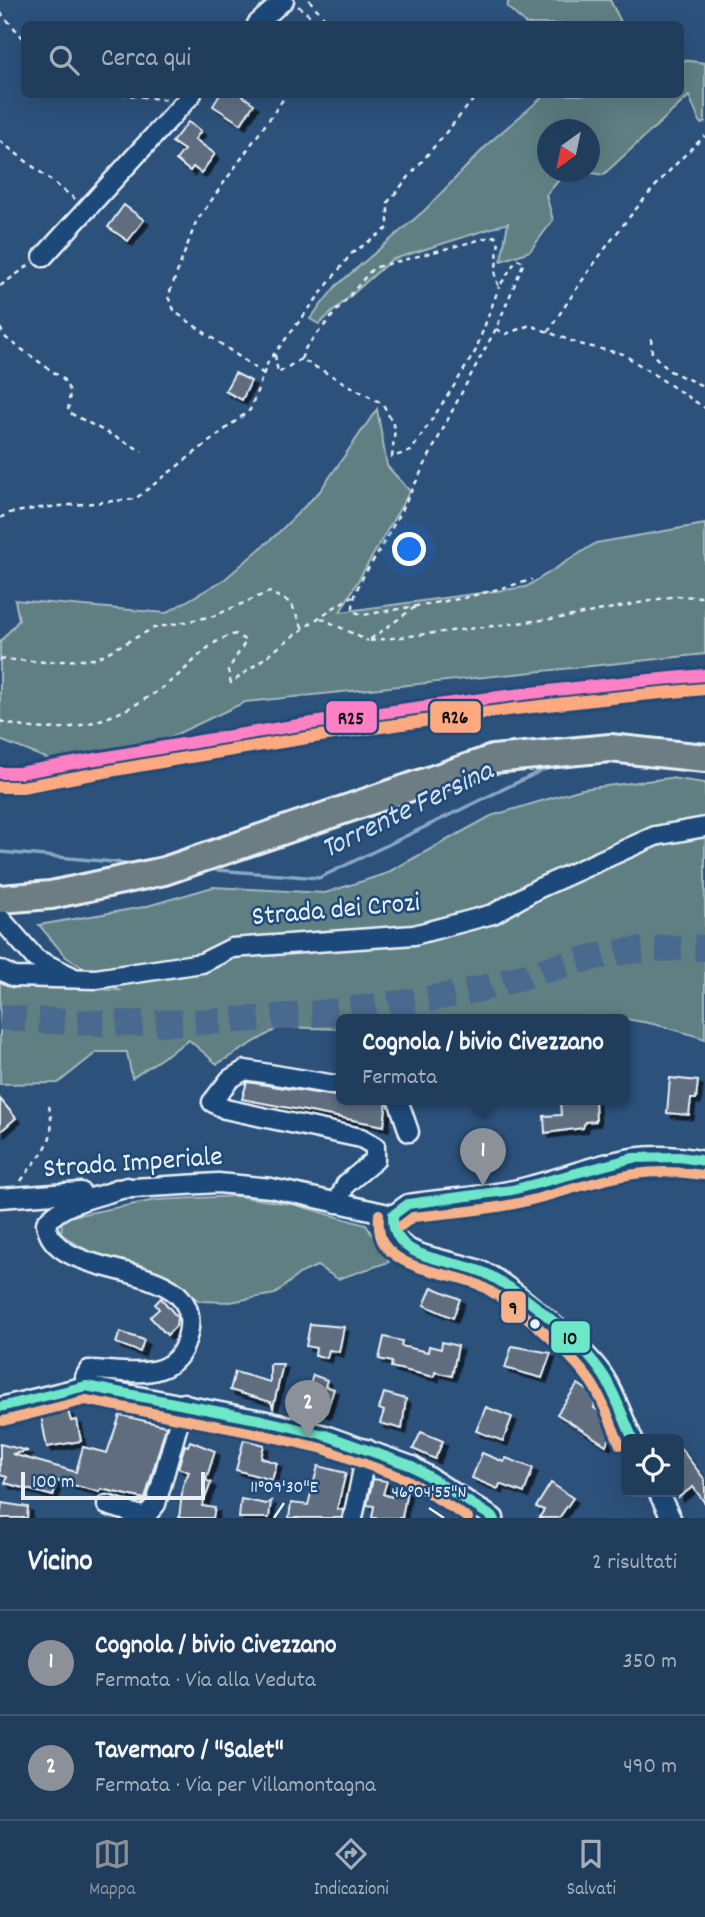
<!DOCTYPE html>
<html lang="it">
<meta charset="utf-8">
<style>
:root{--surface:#213d5c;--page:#2d4865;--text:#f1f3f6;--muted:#a2aebb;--line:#3e5672;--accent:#8c9099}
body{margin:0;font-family:Dekko,sans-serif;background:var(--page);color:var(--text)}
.controls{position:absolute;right:21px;bottom:21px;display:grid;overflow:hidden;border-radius:10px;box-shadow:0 7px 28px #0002}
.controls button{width:63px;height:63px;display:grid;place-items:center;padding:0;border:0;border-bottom:2px solid var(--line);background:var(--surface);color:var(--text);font:35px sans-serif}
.compass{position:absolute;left:537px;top:119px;width:63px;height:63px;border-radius:50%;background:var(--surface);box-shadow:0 7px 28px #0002;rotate:213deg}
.scale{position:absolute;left:21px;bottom:18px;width:184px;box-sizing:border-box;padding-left:7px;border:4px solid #e8f1f8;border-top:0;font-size:19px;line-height:24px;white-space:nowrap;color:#e8f1f8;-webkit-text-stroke:5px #1f4a7a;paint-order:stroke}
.you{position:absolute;left:410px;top:550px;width:24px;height:24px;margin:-18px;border:5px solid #fff;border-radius:50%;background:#1a73e8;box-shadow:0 0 0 10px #1a73e833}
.badge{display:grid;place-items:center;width:46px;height:46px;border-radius:50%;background:var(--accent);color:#fff;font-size:23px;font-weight:700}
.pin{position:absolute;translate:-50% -58px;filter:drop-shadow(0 2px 4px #0008)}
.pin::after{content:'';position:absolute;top:37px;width:24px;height:21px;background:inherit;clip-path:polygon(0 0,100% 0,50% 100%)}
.popup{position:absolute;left:336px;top:1014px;width:294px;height:91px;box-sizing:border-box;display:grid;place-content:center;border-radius:10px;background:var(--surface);filter:drop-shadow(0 2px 5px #0005);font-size:23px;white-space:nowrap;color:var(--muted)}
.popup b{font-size:26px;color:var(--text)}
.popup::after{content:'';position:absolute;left:50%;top:100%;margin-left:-14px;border:14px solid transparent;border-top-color:var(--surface)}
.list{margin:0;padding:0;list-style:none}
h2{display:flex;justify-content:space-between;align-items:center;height:91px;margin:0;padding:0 28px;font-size:30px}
h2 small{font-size:23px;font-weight:400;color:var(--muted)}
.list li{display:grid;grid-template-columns:46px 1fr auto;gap:21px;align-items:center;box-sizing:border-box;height:105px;padding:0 28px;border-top:2px solid var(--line)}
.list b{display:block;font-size:26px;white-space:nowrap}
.list p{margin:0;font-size:23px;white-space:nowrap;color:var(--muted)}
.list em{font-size:23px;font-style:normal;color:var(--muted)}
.icon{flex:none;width:38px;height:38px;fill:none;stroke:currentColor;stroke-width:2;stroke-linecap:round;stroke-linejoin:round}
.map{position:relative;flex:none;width:705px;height:1518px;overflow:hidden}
.search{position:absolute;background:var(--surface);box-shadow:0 7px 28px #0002;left:21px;right:21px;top:21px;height:77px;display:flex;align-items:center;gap:18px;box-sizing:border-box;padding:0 24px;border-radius:10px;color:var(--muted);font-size:26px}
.sheet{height:301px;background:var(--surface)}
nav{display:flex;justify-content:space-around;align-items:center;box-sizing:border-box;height:98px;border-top:2px solid var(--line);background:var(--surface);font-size:19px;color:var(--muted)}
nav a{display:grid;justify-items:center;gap:4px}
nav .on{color:var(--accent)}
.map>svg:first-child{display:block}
</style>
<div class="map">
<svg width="705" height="1518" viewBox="0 0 705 1518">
<defs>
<filter id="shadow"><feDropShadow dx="4.5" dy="4.5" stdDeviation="0" flood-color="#0009"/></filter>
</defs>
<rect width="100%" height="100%" fill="#2c517b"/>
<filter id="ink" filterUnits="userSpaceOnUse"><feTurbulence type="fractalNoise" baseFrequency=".0143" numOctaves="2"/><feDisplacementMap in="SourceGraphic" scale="14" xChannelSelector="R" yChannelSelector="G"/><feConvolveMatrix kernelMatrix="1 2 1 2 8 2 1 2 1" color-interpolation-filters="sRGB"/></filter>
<g filter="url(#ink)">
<g fill="#5f7f83" stroke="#a4b8be" stroke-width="2">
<path d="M509,0H610L622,24H526L507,7Z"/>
<path d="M681,60L705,63V122L701,124L689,96L603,175L587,172H590V130H548V172H566L546,195L553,220L530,251L501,261L508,223L391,260L319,324L310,319L336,286L425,210L490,142L545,95L680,94Z"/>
<path d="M377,409L387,466L410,491L340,612L526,587L596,543L705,524V654L245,702L89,775L0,740V642L19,620L15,600L166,613L225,579L277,534L320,491Z"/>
<path d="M670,778L705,783V1039C657,1023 605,1010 555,1020H341V1029L280,1027L217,1064L189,1040L132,1078L127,1052H97L58,1083L0,1084V979L11,985L119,990L66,957L39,925L144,907L213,887L325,893L385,874L491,816L582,789Z"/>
<path d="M237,1196L296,1205L366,1225L389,1262L338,1279L317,1266L299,1274L275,1294L230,1302L200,1301L147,1268L89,1252L61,1234L62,1218L156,1200Z"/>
</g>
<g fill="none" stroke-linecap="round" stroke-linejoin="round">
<g stroke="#89a7c6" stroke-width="3.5">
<path d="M695,744L705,743"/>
<path d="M0,852L137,864"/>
<path d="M204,869L319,878L545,769L573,764"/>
</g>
</g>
<g fill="#5f6d7f" stroke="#e8f1f8" stroke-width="2" filter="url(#shadow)">
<path d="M220,94H240L254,104L241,124L213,106Z"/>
<path d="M188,122L201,131L195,139L215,154L201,173L193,167L190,171L176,160L184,150L172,142Z"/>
<path d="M124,205L144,220L128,241L108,227Z"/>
<path d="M235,373L251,381L242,400L225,391Z"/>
<path d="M670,1078L698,1081L696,1099H691L689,1115L667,1113Z"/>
<path d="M247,1082L341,1097V1100H387L384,1126L242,1099Z"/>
<path d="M0,1099L16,1118L0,1132Z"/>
<path d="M595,1100L596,1121L585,1122L583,1128L545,1133L544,1116L561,1115L560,1101Z"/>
<path d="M432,1287L460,1299L453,1318L424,1305Z"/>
<path d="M161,1298L177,1317L176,1326L167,1335L150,1317L159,1309L155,1304Z"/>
<path d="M310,1324L344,1327L339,1352L329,1350L327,1358L315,1355L316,1348L306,1346Z"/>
<path d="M120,1332L144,1340L140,1352L116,1343Z"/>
<path d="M384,1337L402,1341L401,1346L428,1352L429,1346L441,1349L442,1342L458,1346L452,1376L435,1372L434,1377L391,1367L392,1362L379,1359Z"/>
<path d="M512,1346L551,1353L542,1378L505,1368Z"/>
<path d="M270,1364H283L273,1408L271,1402L230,1390L235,1372L270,1382Z"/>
<path d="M313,1375L327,1380L325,1386L334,1389L326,1413L303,1406Z"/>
<path d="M578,1384L596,1396L594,1408L605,1415L602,1419L614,1431L606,1445L557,1414Z"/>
<path d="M384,1393L406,1399L402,1429L380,1423L384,1411L379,1409Z"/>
<path d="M486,1407L512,1417L503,1441L476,1431Z"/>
<path d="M68,1411L71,1421L77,1420L81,1441L47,1447L41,1416Z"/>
<path d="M120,1415L166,1426L145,1499L101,1489L100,1492L57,1481L53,1496L5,1483L7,1477L0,1475V1444L28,1451L12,1454L76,1472L83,1447L107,1453Z"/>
<path d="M421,1432L443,1441L435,1459L413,1449Z"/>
<path d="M244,1439L264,1445L261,1458L277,1463L272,1480L236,1470Z"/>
<path d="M190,1441L215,1451L206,1480L211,1483L202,1506L215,1508L213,1518H179L183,1485L189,1472L178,1468L185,1445L188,1446Z"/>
<path d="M679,1446L705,1480V1503L693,1487L679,1497Z"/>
<path d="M482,1453L504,1462L506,1458L533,1468L524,1493L500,1484L498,1489L472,1478Z"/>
<path d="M318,1466L346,1473L337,1509L343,1510L342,1518H289L291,1503L308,1505Z"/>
<path d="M373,1479L387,1481L383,1494L392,1497L396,1488L407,1490L402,1518H372L374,1506L367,1505Z"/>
<path d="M551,1483L573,1498L559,1518H539L544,1510L536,1507Z"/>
<path d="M241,1499L266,1504L271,1501L269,1518H239Z"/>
<path d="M2,1503L28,1507L27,1518H0Z"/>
</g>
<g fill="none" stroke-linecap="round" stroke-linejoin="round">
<path stroke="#48698e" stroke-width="26" stroke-dasharray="26 13" stroke-linecap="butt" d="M0,1017C142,1031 305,1020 445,996C501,987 554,964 610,954C642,948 673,948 705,948"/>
<g stroke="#e8f1f8" stroke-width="23">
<g id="minor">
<path d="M257,24L284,0"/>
<path d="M43,257L192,94"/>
<path d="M0,918L36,959L71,976"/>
<path d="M0,970L14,977L96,979L202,963L232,948L414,935L493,914L537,889L655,836L705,827"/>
<path d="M398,1100L409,1132"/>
<path d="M116,1189L218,1183L271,1188L393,1215"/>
<path d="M0,1198L81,1192"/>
<path d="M337,1203L346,1184L375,1160V1146L361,1138L225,1109L212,1102L230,1079L245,1070L341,1086"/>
<path d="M393,1215C381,1260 457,1257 486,1273C510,1285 579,1345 597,1367C613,1386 622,1417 633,1439"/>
<path d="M393,1215L408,1204C446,1198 488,1197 526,1187C594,1170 630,1145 705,1161"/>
<path d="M86,1386L85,1377L89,1370C122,1370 171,1384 185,1344C218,1251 53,1289 46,1223C63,1201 100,1197 127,1187"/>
<path d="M0,1407L86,1386L262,1420L325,1435L412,1466L494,1518"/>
<path d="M658,1492L671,1518"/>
<path d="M107,1505L145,1517L156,1504L184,1403"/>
<path d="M353,1518L367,1449"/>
</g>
</g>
<g stroke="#e8f1f8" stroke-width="32">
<path id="highway" d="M0,899L51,895L164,871L493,759L610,748L705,758"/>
</g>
<g stroke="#e8f1f8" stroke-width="2.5" stroke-dasharray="5 5" stroke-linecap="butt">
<path d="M309,0L329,23L334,24"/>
<path d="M298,6L320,24"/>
<path d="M0,12L24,39"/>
<path d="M121,94L168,100"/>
<path d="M0,141L75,199"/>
<path d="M0,286L31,264"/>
<path d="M0,328L6,338L63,379L70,391L68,412L142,451"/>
<path d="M496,329C457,398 424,469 386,539C374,563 352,585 353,611L363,615L464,598L532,580"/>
<path d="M548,332C593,262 643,192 705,136"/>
<path d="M651,338L652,354L670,371L705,387"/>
<path d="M275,355L278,373L301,359L383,404L395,428L392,457L411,451L452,389L475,352L499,287"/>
<path d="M301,359L306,347L373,268L494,236L499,240L495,277L499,287L517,259L524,262L496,329L506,334L530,325L579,344L623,354L705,408"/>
<path d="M264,374L175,312L168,297L196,222L287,94"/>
<path d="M0,518L9,513L40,508L135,499L250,410L268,362L351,254L388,228V202L478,94"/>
<path d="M415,607L368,641L567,617L675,596L705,597"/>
<path d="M321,618L368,641"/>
<path d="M0,659L46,662L95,659L154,628L214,616L269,592L291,603L304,631"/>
<path d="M0,721C63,742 126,718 176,677C196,661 210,639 236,634L246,641L228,670L231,683C270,655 312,619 353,596"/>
<path d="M21,1181C41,1151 58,1145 49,1106"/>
</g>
<use href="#minor" stroke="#1f4a7a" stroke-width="18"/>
<use href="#highway" stroke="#6d7d84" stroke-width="26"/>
<g stroke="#1f4a7a" stroke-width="16">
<g id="bus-1">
<path d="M393,1215C391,1264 455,1257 487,1274C524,1293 581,1341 604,1376C616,1395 623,1418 633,1439"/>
<path d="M393,1215L408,1204L512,1190L633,1158L679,1157L705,1161"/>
<path d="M0,1407L86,1386L262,1420L325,1435L412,1466L494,1518"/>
</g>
</g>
<g stroke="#1f4a7a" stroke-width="16">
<g id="bus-2">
<path d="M379,1214C378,1229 379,1243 392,1253C416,1273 449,1272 477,1284C511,1300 569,1351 591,1382C604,1401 611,1424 620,1445"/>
<path d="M401,1226L413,1217C447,1213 481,1211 514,1204C585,1189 627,1163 703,1175"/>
<path d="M3,1421L86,1400L259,1434L321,1448L406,1479L468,1518"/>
</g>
</g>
<use href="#bus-1" stroke="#6ee6c8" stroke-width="10"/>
<use href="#bus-2" stroke="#f5b189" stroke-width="10"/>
<g stroke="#1f4a7a" stroke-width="18">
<path id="rail-1" d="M0,773H19C247,731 474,695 705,675"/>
</g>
<g stroke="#1f4a7a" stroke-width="18">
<path id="rail-2" d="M0,787H22C248,745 475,709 705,689"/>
</g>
<use href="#rail-1" stroke="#ff80c5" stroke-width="12"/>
<use href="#rail-2" stroke="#ffa980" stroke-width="12"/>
</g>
</g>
<path fill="none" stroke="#e8f1f8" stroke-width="2.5" d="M429,1508L444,1518M274,1518L284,1503"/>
<circle fill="#e8f1f8" stroke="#1f4a7a" stroke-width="2.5" cx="535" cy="1324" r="6"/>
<g text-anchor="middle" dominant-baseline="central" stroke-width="5" stroke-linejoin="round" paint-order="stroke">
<g font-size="28" fill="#e8f1f8" stroke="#1f4a7a">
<text transform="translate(336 912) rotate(-5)">Strada dei Crozi</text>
<text transform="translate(133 1165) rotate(-4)">Strada Imperiale</text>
</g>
<g font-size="30" font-style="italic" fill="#d0dfec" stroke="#1f4a7a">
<text transform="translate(408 812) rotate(-26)">Torrente Fersina</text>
</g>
</g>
<g font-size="18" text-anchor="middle" fill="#e8f1f8" stroke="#1f4a7a" stroke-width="5" stroke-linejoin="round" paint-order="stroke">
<text x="284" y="1492">11°09'30"E</text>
<text x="429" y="1497">46°04'55"N</text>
</g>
<g stroke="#1f4a7a" stroke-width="2.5">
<rect x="429" y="700" width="53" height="34" rx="7" fill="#ffa980"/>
<rect x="325" y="700" width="53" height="34" rx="7" fill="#ff80c5"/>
<rect x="500" y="1290" width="27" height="34" rx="7" fill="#f5b189"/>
<rect x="550" y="1320" width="41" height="34" rx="7" fill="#6ee6c8"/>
</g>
<g font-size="19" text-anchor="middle" font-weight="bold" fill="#111">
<text x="455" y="723">R26</text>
<text x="351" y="724">R25</text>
<text x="513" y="1314">9</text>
<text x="570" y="1344">10</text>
</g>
</svg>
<div class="controls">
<button><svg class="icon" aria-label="locate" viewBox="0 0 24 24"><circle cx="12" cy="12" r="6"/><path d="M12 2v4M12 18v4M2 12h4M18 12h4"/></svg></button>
</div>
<svg class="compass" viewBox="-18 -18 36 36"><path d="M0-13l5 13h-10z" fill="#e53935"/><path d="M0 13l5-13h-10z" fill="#a2aebb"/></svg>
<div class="scale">100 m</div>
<div class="you"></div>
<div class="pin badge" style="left:483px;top:1186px">1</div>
<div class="popup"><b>Cognola / bivio Civezzano</b>Fermata</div>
<div class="pin badge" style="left:308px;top:1438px">2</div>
<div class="search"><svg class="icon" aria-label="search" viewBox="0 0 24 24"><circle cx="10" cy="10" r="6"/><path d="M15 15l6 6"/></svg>Cerca qui</div>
</div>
<section class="sheet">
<h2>Vicino<small>2 risultati</small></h2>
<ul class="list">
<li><span class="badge">1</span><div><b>Cognola / bivio Civezzano</b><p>Fermata · Via alla Veduta</p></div><em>350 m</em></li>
<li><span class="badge">2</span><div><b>Tavernaro / &quot;Salet&quot;</b><p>Fermata · Via per Villamontagna</p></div><em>490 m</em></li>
</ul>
</section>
<nav>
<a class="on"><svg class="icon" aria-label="map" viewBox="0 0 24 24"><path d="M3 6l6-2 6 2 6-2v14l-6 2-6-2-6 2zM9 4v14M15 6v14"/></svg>Mappa</a>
<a><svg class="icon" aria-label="directions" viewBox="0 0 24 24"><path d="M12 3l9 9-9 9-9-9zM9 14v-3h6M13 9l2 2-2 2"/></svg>Indicazioni</a>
<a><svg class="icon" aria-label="saved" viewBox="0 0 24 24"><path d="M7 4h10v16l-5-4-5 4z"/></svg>Salvati</a>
</nav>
